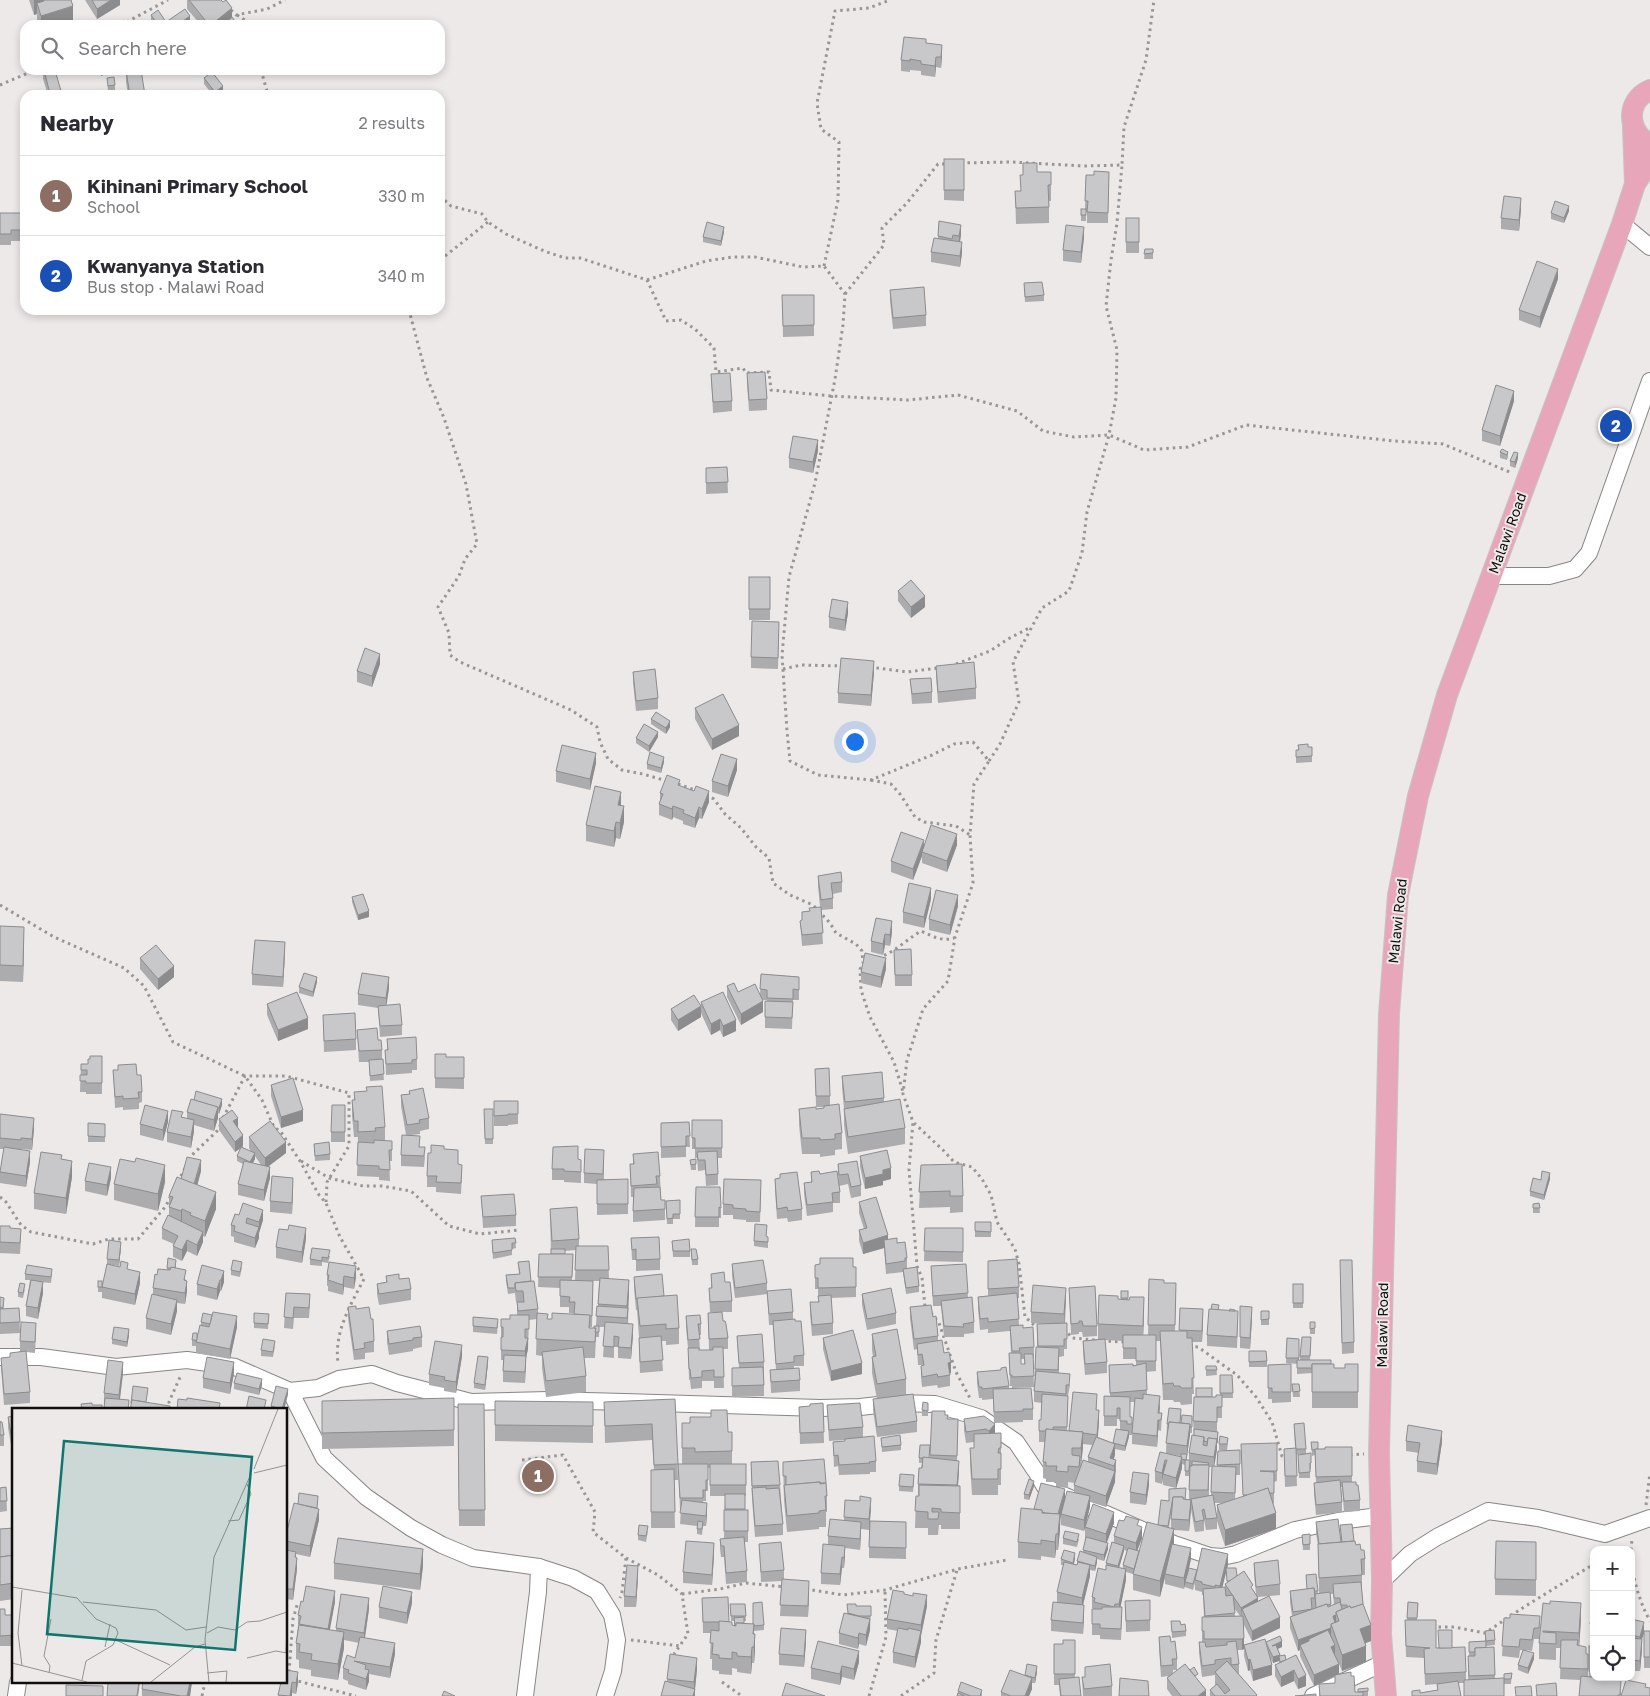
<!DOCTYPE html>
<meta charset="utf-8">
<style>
:root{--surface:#fff;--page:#f7f7f7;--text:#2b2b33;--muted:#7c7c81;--line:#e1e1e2;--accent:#2563eb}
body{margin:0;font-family:"Golos Text",sans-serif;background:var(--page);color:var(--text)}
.controls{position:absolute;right:15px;bottom:15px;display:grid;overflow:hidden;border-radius:10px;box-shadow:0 2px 8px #0003}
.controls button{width:45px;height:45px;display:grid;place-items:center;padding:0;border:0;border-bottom:1px solid var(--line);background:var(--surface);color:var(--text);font:25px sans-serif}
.you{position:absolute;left:854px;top:741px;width:18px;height:18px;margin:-12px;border:4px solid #fff;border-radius:50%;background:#1a73e8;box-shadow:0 0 0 8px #1a73e833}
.badge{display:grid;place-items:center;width:32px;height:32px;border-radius:50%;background:var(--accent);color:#fff;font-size:16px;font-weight:700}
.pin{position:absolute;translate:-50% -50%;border:2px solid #fff;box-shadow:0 1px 5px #0006}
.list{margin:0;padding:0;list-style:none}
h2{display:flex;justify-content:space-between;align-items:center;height:65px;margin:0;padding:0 20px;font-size:21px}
h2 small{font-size:16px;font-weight:400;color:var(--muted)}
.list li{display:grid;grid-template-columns:32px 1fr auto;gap:15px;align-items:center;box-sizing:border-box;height:80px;padding:0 20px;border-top:1px solid var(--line)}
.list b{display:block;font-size:19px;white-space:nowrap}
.list p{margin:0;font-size:16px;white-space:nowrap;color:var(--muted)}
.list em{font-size:16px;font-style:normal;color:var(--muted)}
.icon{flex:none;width:28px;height:28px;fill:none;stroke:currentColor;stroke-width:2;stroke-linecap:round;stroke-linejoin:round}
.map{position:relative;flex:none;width:1650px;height:1696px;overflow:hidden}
.search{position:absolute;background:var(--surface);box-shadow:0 2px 8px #0003;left:20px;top:20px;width:425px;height:55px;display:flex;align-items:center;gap:12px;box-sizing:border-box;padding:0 18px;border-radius:15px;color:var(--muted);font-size:19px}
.panel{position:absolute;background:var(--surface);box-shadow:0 2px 8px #0003;left:20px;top:90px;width:425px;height:225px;border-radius:15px}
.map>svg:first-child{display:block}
</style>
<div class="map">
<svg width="1650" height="1696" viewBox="0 0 1650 1696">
<rect width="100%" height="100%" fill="#ede9e8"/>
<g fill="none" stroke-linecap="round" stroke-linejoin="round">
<g stroke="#898684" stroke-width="18">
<g id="minor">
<path d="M1622,224L1650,247"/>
<path d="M1492,576H1549L1575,569L1589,553L1650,381"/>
<path d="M0,1357H41L116,1367L187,1360L235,1367L290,1391L324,1458L366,1497L411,1528L442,1545L473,1558L539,1567L573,1578L597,1591L612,1615L617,1640L613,1671L605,1696"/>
<path d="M290,1391L318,1388L339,1379L372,1374L397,1383L471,1402L548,1400L624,1402L820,1408L860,1407L896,1403L935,1404L981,1418L1016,1442L1037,1473L1045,1487L1174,1544L1210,1556L1222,1557L1236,1554L1295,1530L1338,1521L1380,1516"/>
<path d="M1382,1581L1410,1554L1437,1537L1488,1511L1538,1518L1605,1534L1650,1518"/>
<path d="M16,1696L18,1682"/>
<path d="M525,1696L538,1592L539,1567"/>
<path d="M1313,1696L1383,1663"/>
</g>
</g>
<g stroke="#c6c5c5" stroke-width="22">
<g id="major">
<path d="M1650,90C1625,101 1627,132 1650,144"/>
<path d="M1633,127L1635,184"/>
<path d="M1386,1696L1381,1634L1382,1581L1379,1453L1389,1014L1398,895L1418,796L1447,695L1622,224L1635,184L1650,161"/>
</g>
</g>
<g stroke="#989594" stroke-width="3" stroke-dasharray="2.5 4" stroke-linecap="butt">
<path d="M231,10L236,15L267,9L285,0"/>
<path d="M237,15L253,25"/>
<path d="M121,25L168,0"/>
<path d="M261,70L268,95"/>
<path d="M0,85L35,70"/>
<path d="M961,163L1011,162L1084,166L1122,165L1124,127L1146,60L1154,0"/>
<path d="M440,196L451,206L482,214L488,222L506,234L544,251L565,258H580L647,280L666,321L681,320L695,329L714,348L716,372L743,368L746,373L769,372L771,390L831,396L908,400L958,395L1017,411L1043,431L1074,437L1109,435L1144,450L1188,447L1246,425L1394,441L1443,444L1512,473"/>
<path d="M440,260L488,222"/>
<path d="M824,266L838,200L839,142L821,129L817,103L835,11L869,8L890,0"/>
<path d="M647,280L706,261L733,257H755L803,267L824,266L845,294L843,325L835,379L815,483L789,577L782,655L787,731L790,761L818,775L871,780L932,755L954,744L973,742L989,761L974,784L970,835L973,883L955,937L948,981L923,1009L907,1060L903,1094L913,1122L909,1170L917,1266L922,1278L925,1306L927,1308"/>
<path d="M845,294L884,245L882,228L907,203L938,164H948"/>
<path d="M413,310L410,314L427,378L444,418L466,484L477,544L465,559L459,576L438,607L449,633L450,655L460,662L571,710L597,727L600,742L608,759L622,770L643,774L667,781"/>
<path d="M956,664L990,651L1008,639L1031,627"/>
<path d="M870,667L907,672L938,668"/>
<path d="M783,669L801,665L844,666"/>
<path d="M989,761L1000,744L1019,702L1013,662L1042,608L1069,591L1082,553L1087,512L1109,435L1116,398L1117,350L1106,306L1111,260L1117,223L1122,165"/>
<path d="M871,780L891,784L900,794L915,817L924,822L956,826L970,835"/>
<path d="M678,784L698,791"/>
<path d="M706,795L714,799L725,814L741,828L756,847L769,858L773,883L790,895L813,905L830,923L836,933L856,944L862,951L863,963"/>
<path d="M0,905L54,937L124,968L144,986L173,1042L245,1076L262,1100L274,1127L281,1132L300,1161L319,1195L326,1203L340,1237L364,1279C350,1306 334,1332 338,1363"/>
<path d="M878,958C895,952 906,940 921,931C932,936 942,942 954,938"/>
<path d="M865,962L860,969L861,990L870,1017L894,1062L903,1092"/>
<path d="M223,1118L245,1076H286L349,1093V1146L327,1182L326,1202"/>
<path d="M914,1123L944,1151L954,1162L972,1167L982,1179L991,1195L997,1222L1015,1249L1019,1264L1025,1317L1034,1325L1040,1326"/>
<path d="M189,1160L191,1156L217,1131L221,1124"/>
<path d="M301,1161L329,1178L363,1186H382L411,1191L449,1226L480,1234L520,1230"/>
<path d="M178,1182L185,1168"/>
<path d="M0,1197L6,1202L21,1225L31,1232L93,1244L109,1239H138L166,1206L170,1197"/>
<path d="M931,1313L939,1323L956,1372L971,1400"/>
<path d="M1063,1330L1067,1332L1072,1338L1096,1340"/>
<path d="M1102,1341L1126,1342"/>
<path d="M1189,1346L1198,1347L1237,1375L1256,1397L1272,1422L1282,1456L1286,1457"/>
<path d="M170,1410L169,1402L181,1375"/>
<path d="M1350,1455L1364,1454"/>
<path d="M522,1460L563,1455L595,1512L593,1532L626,1558L622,1592L620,1598"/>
<path d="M1646,1505L1650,1473"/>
<path d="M1631,1550L1632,1539"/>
<path d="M626,1558L658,1575L682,1594L688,1634L674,1654"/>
<path d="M1631,1559C1634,1581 1639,1601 1650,1621"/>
<path d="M806,1589L843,1595L885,1590L958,1569L1007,1560"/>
<path d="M682,1594L720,1589L746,1583L785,1587"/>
<path d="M1432,1627H1454L1485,1633L1524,1607L1594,1564"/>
<path d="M631,1640L680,1646"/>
<path d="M289,1672L293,1619L298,1602"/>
<path d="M286,1678L356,1696"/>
<path d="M722,1682L742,1696"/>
<path d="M202,1696L205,1682"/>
<path d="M869,1696L886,1637L885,1590"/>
<path d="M901,1696L934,1673L936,1640L957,1570"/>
</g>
<use href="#minor" stroke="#fff" stroke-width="16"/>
<use href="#major" stroke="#e8a6bb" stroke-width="20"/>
</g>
<g fill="#acacaf" fill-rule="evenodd">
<path d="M29,0H71L73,23L65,25H39L37,20V14L34,15Z"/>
<path d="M85,0H120V5L97,19Z"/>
<path d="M187,0H221L232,18L238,25H201L187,9Z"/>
<path d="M151,15L166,22L190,25H151Z"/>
<path d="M926,43L942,56L941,68L936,67L935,77L921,75V71L910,70V72L901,71V60Z"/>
<path d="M43,70H55L61,95H48L43,79Z"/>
<path d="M126,71L145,95H128L126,82Z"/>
<path d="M107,78L115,85V91L108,92Z"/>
<path d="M204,78L223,91L219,95H213L204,84Z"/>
<path d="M944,159H964V201L944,200Z"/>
<path d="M22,164H25V198H23Z"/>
<path d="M1037,172H1051V201H1049V223L1016,224L1015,191H1020Z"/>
<path d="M1109,172L1108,223H1087V212H1086V221H1081V209H1085L1086,175H1094Z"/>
<path d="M1521,209L1519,231L1501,229V218Z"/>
<path d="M1569,211L1564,223L1551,219V213Z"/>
<path d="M0,213H25V241H11V245H0Z"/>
<rect x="1126" y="218" width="13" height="35"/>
<path d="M939,221L961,235L960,242L962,253L960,267L931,262V252L938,238Z"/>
<path d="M724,232L721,246L703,242V237Z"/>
<path d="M1084,238L1081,263L1063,261V250Z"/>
<path d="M1145,249H1153V259H1144Z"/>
<path d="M1558,279L1540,328L1519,320V310Z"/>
<path d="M1024,283L1044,295V301L1025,302Z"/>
<path d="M890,290L926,315V326L893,329L890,301Z"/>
<path d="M782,295H814V336L783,337Z"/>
<path d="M747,373L767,399V410L749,411L747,384Z"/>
<path d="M711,374L732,401V411L713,413Z"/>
<path d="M1514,401L1500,446L1482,441V430Z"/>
<path d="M818,451L813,473L789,468V458Z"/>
<path d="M1500,452H1508V457L1507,460L1500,458Z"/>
<path d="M1518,458L1515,468L1510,466V461Z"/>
<path d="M727,467L728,493L706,494V468Z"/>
<rect x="749" y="577" width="21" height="43"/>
<path d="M898,591L925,607L911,618L898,601Z"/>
<path d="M848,613L845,631L829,628V617Z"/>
<path d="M779,633L778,669L751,668V657Z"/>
<path d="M380,664L372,687L357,682V671Z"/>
<path d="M936,666L976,688V699L938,703L936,676Z"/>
<path d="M633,672L658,698V709L636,711L633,682Z"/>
<path d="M874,672L871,706L838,703V693Z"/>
<path d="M910,679L932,692V703L912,704Z"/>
<path d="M695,708L739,736L712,750L695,719Z"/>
<path d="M651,719L670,727L666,734L651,724Z"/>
<path d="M658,737L649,752L636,743V738Z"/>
<path d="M1298,745L1308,747L1312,756V762L1296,763V750H1298Z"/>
<path d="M664,762L661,773L647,769V764Z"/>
<path d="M596,763L590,790L556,782V771Z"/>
<path d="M737,770L728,797L712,792V781Z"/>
<path d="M680,786L709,802L702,819L699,818L695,828L683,824V821L673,817L672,820L659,815V804L660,800V793Z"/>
<path d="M621,806L624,822L620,839L616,838L614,847L586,841V825Z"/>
<path d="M957,845L947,872L922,863V856L913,880L891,872V861L924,847Z"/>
<path d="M818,876L842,882V892L833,894V909L821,910L823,944L802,946L800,921L802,920V912L809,911L820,907L818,886Z"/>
<path d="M352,897L369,917L358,920L352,902Z"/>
<path d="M931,899L924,928L903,923V912Z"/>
<path d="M958,906L950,935L929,930V919Z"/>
<path d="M876,918L892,932L890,946L885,945L883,955L871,952V941Z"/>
<path d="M0,926L24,943L23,982L0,981Z"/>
<path d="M894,950L912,975V986H895Z"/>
<path d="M285,953L283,987L252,985V974Z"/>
<path d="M140,958L174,977L158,990L140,969Z"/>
<path d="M886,969L881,988L861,983V972Z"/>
<path d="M761,974L799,977V1000H793L792,1029L765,1028V1017L767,1000H763V1012L741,1025L727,997V986L738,992L760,995Z"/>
<path d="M317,982L313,997L299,993V987Z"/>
<path d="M389,988L386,1005L402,1025V1035L380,1037L378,1008L358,1005V994Z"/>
<path d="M701,1002L736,1031L723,1037L720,1030L711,1035L701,1013Z"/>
<path d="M267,1004L308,1029L278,1041L267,1015Z"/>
<path d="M671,1009L701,1017L678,1031L671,1020Z"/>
<path d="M323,1015L356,1039V1050L324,1052Z"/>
<path d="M357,1030L378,1040L382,1050V1059L384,1080L370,1081L369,1062H359Z"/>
<path d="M387,1039L417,1059V1070H412V1073L386,1075L385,1050H387Z"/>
<path d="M435,1054L446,1057H464V1089L435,1088Z"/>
<path d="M102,1056V1094H86V1092H80L81,1064H88L90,1059Z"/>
<path d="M815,1069L830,1096V1105L842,1133V1149L835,1150V1155L820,1157V1154H802L799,1125V1109H824V1107H816Z"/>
<path d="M113,1070L137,1075L142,1092V1102L139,1103V1109L123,1110V1107L115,1108Z"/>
<path d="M842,1076L884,1098V1102L905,1128V1144L848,1154L844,1125V1109L842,1087Z"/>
<path d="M271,1085L303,1121L281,1128L271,1096Z"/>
<path d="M409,1091L429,1118V1129L420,1131V1134L412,1135L420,1147L425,1157L424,1167L401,1166V1155L406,1135L401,1106V1095L409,1094Z"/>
<path d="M354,1092L385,1127V1141H392V1161H389L390,1181L379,1180V1177L357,1176L358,1137H354L352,1116V1100H354Z"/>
<path d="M494,1101H518V1124L508,1125V1126H494Z"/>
<path d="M222,1105L219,1114L218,1113V1118L214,1131L194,1125V1131L191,1148L167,1142V1132L187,1119V1112Z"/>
<path d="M345,1105V1142H331V1132Z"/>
<path d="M484,1109H493V1144H485Z"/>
<path d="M0,1114L34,1129L32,1150L21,1149L30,1162L26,1187L0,1183V1172L4,1149H0Z"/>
<path d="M219,1119L238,1128L243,1146L242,1147L251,1152L249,1148V1137L286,1153L268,1166L270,1178L264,1201L238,1195V1184L243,1164L237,1161V1156L241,1148L235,1152L219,1130ZM255,1156L261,1165L253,1163L255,1159Z"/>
<path d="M692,1120H722V1158H718V1185L706,1186L705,1170L698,1171L697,1158H695V1149H692Z"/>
<path d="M168,1122L163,1141L140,1135V1124Z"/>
<path d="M689,1122L690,1147H686V1157L661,1158V1123Z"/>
<path d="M88,1123L105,1124V1142H88Z"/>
<path d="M314,1144L330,1154V1160L315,1161Z"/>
<path d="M444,1149L458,1164L462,1175L461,1194L436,1192V1187H427V1176L431,1153Z"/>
<path d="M633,1154L660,1176L661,1200L665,1209V1220L633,1222V1197H631L630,1164H633Z"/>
<path d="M860,1156L891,1179L883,1181V1185L865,1189L860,1167Z"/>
<path d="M62,1159L72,1177L66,1214L34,1209V1193Z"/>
<path d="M578,1159L581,1160V1183L564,1182V1180H552V1169Z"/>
<path d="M696,1159V1170H691L690,1160Z"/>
<path d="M604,1161V1179L628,1204V1214L597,1215V1184L584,1183V1173Z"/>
<path d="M838,1164L861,1185V1196L851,1198L848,1184L839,1186L838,1174Z"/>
<path d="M921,1165L963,1196V1212L950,1213V1207L919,1208Z"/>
<path d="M201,1171L197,1185L216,1209L205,1237L203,1236V1242L197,1256L187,1251L182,1261L173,1257V1246L174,1244L162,1239V1228L169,1215V1196L181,1179Z"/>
<path d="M811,1172L820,1174L840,1192V1203H833V1212L807,1216L804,1194V1183L811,1182Z"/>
<path d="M111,1178L107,1196L85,1191V1181Z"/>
<path d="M780,1178L802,1209V1220L788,1222L787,1218L777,1219L775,1190V1179Z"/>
<path d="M1550,1179L1544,1200L1530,1196V1191L1541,1180Z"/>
<path d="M165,1182L158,1211L114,1200V1184Z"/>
<path d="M696,1187L721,1208V1218H719V1227H695Z"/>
<path d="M293,1189L292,1214L270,1212V1201Z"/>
<path d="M761,1191L760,1222H746V1220L733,1219V1215H723V1204Z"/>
<path d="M481,1196L516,1215V1226L483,1228Z"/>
<path d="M680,1200V1219H673V1224H667L666,1201Z"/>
<path d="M859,1202L888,1239L897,1243L907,1258V1268L919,1286V1292L906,1294L903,1272L886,1274L884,1248L863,1254L859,1241V1230L864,1229L859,1213Z"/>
<path d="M1539,1203L1540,1213H1533V1204Z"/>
<path d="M550,1209L579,1239V1246H608L609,1279L629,1291L628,1323L633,1335L631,1359L618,1358V1347H614V1358L603,1357L605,1327H599V1337H596L595,1358H584L586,1376V1392L546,1397L542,1368V1356L536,1355L537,1319L529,1320L528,1349L526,1358L525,1383L503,1382V1360H501V1319H510L517,1315V1302H523H516L515,1293L508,1294L506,1281V1275L519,1274L518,1262L531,1281L538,1309V1313L548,1319H552L574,1314V1313H569V1307H560V1288L538,1287L539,1254H551ZM576,1250L575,1280H572L573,1254H565V1251ZM593,1281H599L598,1306H597L596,1326L594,1328H590V1327H592Z"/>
<path d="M235,1214L263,1220L259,1233V1238L255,1248L234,1242V1237L231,1236V1225Z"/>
<rect x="975" y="1222" width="16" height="15"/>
<path d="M0,1226L10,1228L21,1239L20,1254L0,1253Z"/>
<path d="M925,1228H963V1262L924,1261Z"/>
<path d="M767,1230L766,1236L768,1242V1248L754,1246V1241Z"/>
<path d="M515,1238L516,1248L512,1249V1255L493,1259L492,1245Z"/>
<path d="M631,1238L660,1259V1270L636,1271V1260H632Z"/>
<path d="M306,1239L302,1263L276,1258V1247Z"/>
<path d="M672,1241L690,1251V1257H673Z"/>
<path d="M121,1247L119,1266L107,1264V1259Z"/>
<path d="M691,1249L698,1259V1265H692Z"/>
<path d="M330,1256L328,1263L322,1262V1266L310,1265V1259Z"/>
<path d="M988,1261L1019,1287V1298H1017L1019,1325L1023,1328L1034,1347V1358H1033L1034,1387L1012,1388V1386H1010L1009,1353H1011L1010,1331L988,1333V1329L980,1330L978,1308V1297L988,1296ZM1021,1359H1024V1364H1021Z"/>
<path d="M732,1264L767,1283V1294L735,1298L732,1275Z"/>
<path d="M966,1264L968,1298L974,1322V1333L964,1334V1337H944L941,1306H933L931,1266Z"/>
<path d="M176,1265V1268L186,1280L187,1291L185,1304L177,1303V1311L171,1335L146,1329V1318L153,1294V1288L157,1275L167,1270V1268Z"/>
<path d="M202,1265L224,1282L221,1291H220L217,1300L197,1295V1284Z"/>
<path d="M815,1265L856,1267V1297L831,1298L833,1323V1334L812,1336L810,1313V1302H818V1289H815Z"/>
<path d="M242,1267L240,1277L231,1275V1270Z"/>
<path d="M128,1270L140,1283L135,1305L102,1298V1292H98V1281L102,1287Z"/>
<path d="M1340,1271L1354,1342V1353L1342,1354Z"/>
<path d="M25,1274H52L51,1283L40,1282L43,1293L38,1319L26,1316V1306L30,1280H25Z"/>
<path d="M711,1274L725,1282L732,1301V1312H710L709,1288H711Z"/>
<path d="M327,1275L356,1277L354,1289L344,1287L343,1295L328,1291V1286H327Z"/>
<path d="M386,1276L411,1289V1300L379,1305L377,1294V1284L386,1282Z"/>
<path d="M634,1277L664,1296L679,1328V1344L666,1345V1341H661L663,1371L640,1373L639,1348V1337L637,1310H636L634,1288Z"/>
<path d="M1149,1279L1164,1283H1176L1175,1331H1179L1203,1320L1202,1342H1192L1194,1394H1192V1404L1181,1405L1180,1402H1174L1173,1400H1163L1160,1341H1156V1371L1146,1372L1147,1395L1160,1406L1159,1413H1162L1161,1431L1158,1430L1157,1447L1132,1444V1433L1135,1402H1130V1417L1132,1424V1435H1129L1125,1451L1115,1449V1455L1114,1459L1116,1471L1115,1474V1482L1106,1507L1090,1502V1507L1086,1523H1114L1106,1543L1108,1549L1104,1561L1097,1559V1562L1095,1571L1090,1570V1576L1083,1605L1084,1616L1083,1634L1051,1631V1620L1057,1602V1592L1064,1565H1061V1559L1075,1558L1074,1564L1077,1565V1561L1083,1552V1550L1086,1538H1085V1529L1084,1531L1061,1525V1516L1058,1550H1056L1055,1558L1041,1556V1560L1018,1558V1542L1034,1509L1065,1498L1074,1492V1485L1075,1483L1068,1482V1488L1056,1487V1482H1046V1479L1043,1478V1462L1045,1442H1039V1431L1041,1420L1042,1403L1034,1402V1391L1035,1369L1037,1347V1324H1046L1031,1323V1312L1066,1299L1065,1323H1067V1349H1064V1356L1059,1357V1373L1070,1385L1068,1396L1067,1431H1069L1097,1405L1096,1410L1099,1421L1098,1437L1113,1443L1120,1429V1419H1117V1426H1104V1396H1110L1109,1365H1136V1359H1123V1341L1105,1340L1107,1362V1373L1085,1375L1083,1352V1341L1098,1339V1324L1118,1299H1121V1291H1128V1300L1144,1313L1143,1335H1148ZM1083,1444L1092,1445L1088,1457V1462L1081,1465Z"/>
<rect x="1293" y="1284" width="10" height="24"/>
<path d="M1069,1288L1097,1326V1336L1083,1337L1082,1332H1079V1334L1071,1335Z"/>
<path d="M25,1289L23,1298L18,1297V1292Z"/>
<path d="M767,1291L793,1312V1319L804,1355V1366H794V1369L800,1380V1391L771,1393L770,1370H776L773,1325H769Z"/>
<path d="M286,1293L310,1305L309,1318H294L293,1329L284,1328Z"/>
<path d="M862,1294L896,1313V1324L867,1330L862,1305Z"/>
<path d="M0,1297L4,1304L3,1309L19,1308L20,1333L0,1334Z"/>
<path d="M1240,1306L1252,1318L1250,1349L1240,1348Z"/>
<path d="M348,1307L356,1309L374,1341V1352L365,1353V1359L354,1360L348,1318Z"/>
<path d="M910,1307L933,1317L938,1336V1340L944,1353L951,1373H950V1386L938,1388L937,1385L922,1387L921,1377V1366H922V1365H918L917,1349L914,1350L910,1318Z"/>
<path d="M1219,1310L1238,1322L1237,1348L1207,1346V1335Z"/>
<rect x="1261" y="1311" width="8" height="14"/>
<path d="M708,1313L723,1321L728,1338V1349H723L724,1388H714V1381H702V1388L691,1389L690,1380H689L688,1348L686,1327V1316L701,1324V1335H699L700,1350H709Z"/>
<path d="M269,1314L268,1329L254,1328V1323Z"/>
<path d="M201,1322L237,1327L230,1359L196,1353V1346H192V1340L197,1337L201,1325Z"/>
<rect x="1310" y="1322" width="5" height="12"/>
<path d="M498,1324L497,1334L473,1332V1326Z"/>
<path d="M387,1331L422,1337V1347L413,1349V1351L389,1355L387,1342Z"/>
<path d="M36,1334L35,1353L26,1352L30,1392V1403L4,1405L1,1368V1358L10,1357L20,1352V1341Z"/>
<path d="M872,1334L906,1379V1395L917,1421V1432L877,1437L873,1410V1399H877L872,1373V1357H873L872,1350Z"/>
<path d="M129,1335L127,1347L112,1344V1339Z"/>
<path d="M737,1336L764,1362V1396L732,1397V1368H739Z"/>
<path d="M823,1338L862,1374L831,1381L823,1349Z"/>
<path d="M1287,1338L1299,1339V1360H1300V1356L1311,1343L1310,1360L1331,1364L1334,1368H1345L1358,1364V1408H1312V1373L1297,1374V1364L1286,1363Z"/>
<path d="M275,1346L273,1357L261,1356V1350Z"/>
<path d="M1249,1351L1267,1361V1367H1249Z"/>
<path d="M462,1356L456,1393L444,1391V1388L429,1385V1374Z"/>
<path d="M488,1363L485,1390L474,1388V1383Z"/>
<path d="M1291,1364V1402L1272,1403V1399H1268V1365Z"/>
<path d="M1206,1366H1216L1217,1375L1206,1376Z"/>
<path d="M977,1372L1009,1386V1388L1033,1409V1420H1023V1422L994,1423L995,1433H1001V1485H998V1495H972L970,1464V1448H974V1442L966,1443L964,1430V1419L994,1423L993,1399L982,1400V1398H979L977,1383Z"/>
<path d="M123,1373L120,1399L129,1410H104V1393Z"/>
<path d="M234,1373L230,1394L203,1388V1378Z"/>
<path d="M1220,1375H1232L1233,1398H1222V1418H1217V1432L1218,1437L1214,1466H1217L1218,1451L1240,1450V1475H1236L1235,1499L1243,1497L1241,1444L1277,1443V1481L1274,1482V1503L1273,1504L1276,1529L1225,1546L1217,1521V1505L1223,1503H1214L1217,1518V1529L1206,1530L1204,1520V1531L1195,1532L1191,1509V1500L1189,1531L1174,1530V1544L1191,1559L1187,1576L1197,1570L1228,1565L1227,1568L1253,1590L1256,1594L1254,1574V1563L1280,1584V1595L1269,1596L1280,1628L1252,1641L1243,1623L1244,1649L1242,1650H1237L1239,1664V1675L1257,1696H1210V1690L1215,1686V1675L1202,1677L1199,1653V1642H1202V1617H1204L1203,1595H1202V1592L1195,1590V1583L1193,1590L1185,1587V1583L1184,1589L1165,1584V1577L1160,1597L1133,1590V1574L1126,1572V1580L1120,1607L1122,1618L1121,1640L1100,1639V1635H1092V1624L1094,1609L1092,1608V1597L1106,1570V1563L1114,1543V1536L1139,1526L1142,1538L1137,1551H1139L1158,1525L1169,1501L1176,1488L1163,1485V1478L1162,1484L1155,1482V1471L1166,1453L1167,1424L1181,1415L1180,1423H1181L1192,1416V1433H1190L1187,1456V1460H1189V1453L1194,1436L1193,1421L1196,1397L1212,1388V1397H1216L1220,1395ZM1169,1454L1181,1456V1457ZM1182,1464L1185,1465V1476H1189V1500H1185L1176,1488L1182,1468ZM1209,1467H1212L1211,1495H1209ZM1172,1506L1171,1519V1528H1169ZM1124,1550L1127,1551L1123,1565V1568H1119ZM1226,1571L1227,1583L1225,1584V1587H1222ZM1269,1596L1258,1601V1597ZM1234,1608L1240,1616H1235Z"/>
<path d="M234,1383L262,1385L259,1395L234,1389Z"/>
<path d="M1292,1384H1299L1300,1397H1293Z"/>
<path d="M288,1394L284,1410H269L271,1408V1406Z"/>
<path d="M675,1399L678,1480H674L675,1528H651V1470H654L652,1440L605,1443L604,1402Z"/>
<path d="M322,1401L454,1430V1446L322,1449Z"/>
<path d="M495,1401L593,1402V1443L495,1441Z"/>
<path d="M823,1403L824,1443L800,1444L799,1407L810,1406Z"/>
<path d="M458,1404H484L485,1526H459Z"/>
<path d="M827,1405L863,1427V1437L876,1461V1472H870V1474L839,1475L838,1466L834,1467L833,1442L845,1441V1440L829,1441Z"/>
<path d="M928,1408V1416H922V1410Z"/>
<path d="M932,1411L945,1415L948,1419H958L957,1460L959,1471L958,1485L960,1486V1529H941V1525H939L938,1535H928V1528H915L916,1496H919V1495H918V1484L922,1463H919V1458H930Z"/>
<path d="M14,1416V1450H12L8,1428V1417Z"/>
<path d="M0,1421L4,1435V1446H0Z"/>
<path d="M682,1423L728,1432H732V1464H746V1496H745V1510H748V1542H744L747,1571V1582L726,1584L724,1557H721L720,1549V1539L724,1538L725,1496H710V1468H708V1491H706V1501H703L707,1514L706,1526H703L702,1535L697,1534V1526L680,1524L681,1509H680L678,1464H682Z"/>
<path d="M1294,1424L1306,1449V1454L1311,1453V1469H1310V1478H1299L1298,1455L1302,1454L1296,1455L1297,1486L1285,1487L1284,1449L1295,1448Z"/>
<path d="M881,1438L901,1445V1450L882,1452Z"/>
<path d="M1406,1441L1442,1442L1437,1475L1417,1472V1461L1419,1453L1406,1451Z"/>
<path d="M1311,1442L1318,1449L1352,1447V1482L1360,1500V1511L1344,1512L1342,1487H1341L1342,1502V1512L1316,1515L1314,1493V1483H1316L1315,1455L1312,1456Z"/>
<path d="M1219,1444H1228L1227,1450H1219Z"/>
<path d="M751,1462L780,1485L783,1524V1535L755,1537L752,1499Z"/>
<path d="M783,1462L826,1483L827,1496V1512H826V1527H819V1529L787,1532L784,1501Z"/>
<path d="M914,1480L913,1492L899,1491V1486Z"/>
<path d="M1149,1485L1146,1505L1130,1503V1492Z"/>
<path d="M1034,1486L1029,1500L1024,1499V1494Z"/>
<path d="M6,1487L7,1511L0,1512V1488Z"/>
<path d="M318,1502L317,1509L319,1520L310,1557L296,1554L297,1569L293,1600L286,1599V1535L298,1504Z"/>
<path d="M871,1508L870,1521L906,1522V1559L869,1558V1530L861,1529L860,1550L845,1548L844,1568H842L840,1585L821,1584V1573L828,1545V1536L844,1520V1517Z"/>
<path d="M1316,1522L1341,1542L1340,1525L1354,1541L1356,1545L1361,1550L1365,1559V1575H1362V1591L1363,1604L1371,1641L1366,1643V1662L1342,1671L1339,1664V1674L1351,1676L1355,1692H1358L1368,1688V1696H1319V1684H1335V1677L1314,1686L1300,1656V1650L1298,1651L1290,1628V1617L1292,1616L1290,1602V1591L1307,1589L1306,1575L1318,1591V1594H1319L1318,1546L1316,1533ZM1330,1594H1333L1334,1605L1331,1606Z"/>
<path d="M14,1528V1599L0,1601V1529Z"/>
<path d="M648,1531L646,1542L638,1540V1535Z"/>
<path d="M1310,1534V1550H1303L1302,1535Z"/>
<path d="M1063,1538L1079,1539L1077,1547L1063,1544Z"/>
<path d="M1536,1542V1596L1495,1595V1579Z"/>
<path d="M759,1544L784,1570V1579L809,1592L808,1617L780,1616L782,1581L761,1582Z"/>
<path d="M714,1554L712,1585L683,1583V1572Z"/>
<path d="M334,1563L423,1566L420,1590L334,1579Z"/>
<path d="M638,1577L636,1607H624V1596Z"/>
<path d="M904,1595L927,1606L921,1635V1642L915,1668L893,1663V1652L898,1631L887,1629V1619Z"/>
<path d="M702,1598L732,1625H734V1621H731L730,1604H745L746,1621H744V1623L764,1625V1630L754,1631L755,1650L754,1663H752L751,1674L737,1672V1669L732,1668V1675L719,1674V1671L712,1670V1659H710L711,1633H703Z"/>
<path d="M1125,1601L1150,1620V1631L1126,1632Z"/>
<path d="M303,1602H335L329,1630L336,1631V1628L369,1609L365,1638L395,1654L390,1678L369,1674V1681L366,1690L348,1684V1681L343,1679V1668L355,1658L359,1643L344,1640V1648L338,1680L311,1676V1670L299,1668V1660L296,1659V1643L298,1626V1615Z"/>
<path d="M1408,1602L1418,1603L1417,1620L1436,1648H1452L1466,1672V1680H1468V1656H1469V1642L1485,1641V1631L1495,1640V1645L1486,1646V1648L1494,1647L1495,1678L1504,1696H1464V1683H1458L1461,1696H1412V1691L1420,1693L1437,1690V1684L1425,1685L1424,1658L1406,1657L1405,1620H1407Z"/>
<path d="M412,1603L407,1624L379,1618V1607Z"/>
<path d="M1543,1603L1581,1619L1579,1645L1586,1654H1588V1677H1589V1646H1594V1677H1605V1679L1621,1691V1696H1579L1580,1680L1560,1679L1561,1648H1556V1660L1539,1659V1643Z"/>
<path d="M856,1606H871L870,1630L866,1646L859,1644L858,1649L839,1644V1633L847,1613Z"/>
<path d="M0,1609L5,1615H14V1646H0Z"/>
<path d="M1594,1616V1631L1590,1630V1624Z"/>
<path d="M1504,1618L1540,1627L1539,1639H1534L1532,1651L1526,1650L1534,1659L1528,1674L1518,1670V1665L1523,1650H1520L1519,1658L1502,1656Z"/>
<path d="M1631,1619L1644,1633L1642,1639V1649L1640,1671H1631Z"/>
<path d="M1171,1621L1181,1625L1186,1631V1636L1172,1638Z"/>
<rect x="1644" y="1631" width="6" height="37"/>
<path d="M1159,1637L1171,1642L1177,1659V1670H1173V1673L1198,1679V1680L1206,1696H1172L1167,1689V1678L1168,1676L1161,1677L1159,1648Z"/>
<path d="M1075,1640V1677L1081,1696H1060L1059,1685H1054V1644H1063Z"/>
<path d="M806,1641L804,1667L779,1665V1654Z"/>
<path d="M1266,1642L1282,1647L1278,1649L1280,1656L1286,1660L1306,1686L1298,1689L1294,1681L1281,1687L1275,1676V1665L1279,1663V1661L1273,1663L1271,1659L1272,1675L1253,1681L1250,1670L1248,1671L1244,1656V1645Z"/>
<path d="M859,1662L854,1680L842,1677L840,1685L811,1679V1668Z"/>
<path d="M1085,1667L1112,1686V1696H1083L1082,1677H1085Z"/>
<path d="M697,1669L695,1689V1696L667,1682V1679Z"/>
<path d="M1037,1672L1035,1683H1032V1689L1029,1696H1001V1692L1025,1675Z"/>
<path d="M1512,1673L1511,1684H1504V1674Z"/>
<path d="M192,1682L190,1696H142V1689Z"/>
<path d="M281,1682L298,1683L296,1694L292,1693V1696H278Z"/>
<path d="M982,1690V1696H957L958,1691Z"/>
</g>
<g fill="#8c8c8e">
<path d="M34,0H43V13L37,3V14L34,15Z"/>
<path d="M111,0H120V5L97,19V9Z"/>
<path d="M73,6V23L65,25H41V16Z"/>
<path d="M232,8V19L225,25H211Z"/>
<path d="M190,16V25H177Z"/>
<path d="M942,45V56L941,68V57Z"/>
<path d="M936,57V67L935,77V66Z"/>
<path d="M101,70H110V72L101,76Z"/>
<path d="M223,86V91L219,95H215V92Z"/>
<path d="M61,91V95H50V94Z"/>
<path d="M1521,198V209L1519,231V220Z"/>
<path d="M1569,206V211L1564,223V218Z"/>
<path d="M961,225V235L959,247V236Z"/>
<path d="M724,227V232L721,246V241Z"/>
<path d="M1084,227V238L1081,263V252Z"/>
<path d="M962,242V253L960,267V256Z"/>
<path d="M1558,269V279L1540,328V317Z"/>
<path d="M1514,391V401L1500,446V436Z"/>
<path d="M818,440V451L813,473V462Z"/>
<path d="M1518,453V458L1515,468V462Z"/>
<path d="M925,596V607L911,618V607Z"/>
<path d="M848,602V613L845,631V620Z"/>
<path d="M380,654V664L372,687V676Z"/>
<path d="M874,661V672L871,706V695Z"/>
<path d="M670,721V727L666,734V728Z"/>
<path d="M739,725V736L712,750V739Z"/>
<path d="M658,732V737L649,752V746Z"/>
<path d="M596,753V763L590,790V779Z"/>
<path d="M664,757V762L661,773V768Z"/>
<path d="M737,759V770L728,797V786Z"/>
<path d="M709,791V802L702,819V809Z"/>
<path d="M621,792V808L618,805Z"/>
<path d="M624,806V822L620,839V823Z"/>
<path d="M673,806V817L672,820V809Z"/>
<path d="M699,807V818L695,828V818Z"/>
<path d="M616,822V838L614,847V831Z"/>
<path d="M957,834V845L947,872V861Z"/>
<path d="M924,840V851L922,852V856L913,880V869Z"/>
<path d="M931,888V899L924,928V917Z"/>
<path d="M958,895V906L950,935V925Z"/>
<path d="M369,911V917L358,920V915Z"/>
<path d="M892,921V932L890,946V935Z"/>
<path d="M24,927V943L23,982V966Z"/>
<path d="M885,934V945L883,955V944Z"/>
<path d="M285,942V953L283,987V977Z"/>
<path d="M886,958V969L881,988V977Z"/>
<path d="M174,966V977L158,990V979Z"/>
<path d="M317,977V982L313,997V992Z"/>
<path d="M389,977V988L386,1009V998Z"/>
<path d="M763,1001V1012L741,1025V1014Z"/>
<path d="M701,1006V1017L678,1031V1020Z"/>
<path d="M308,1018V1029L278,1041V1030Z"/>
<path d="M720,1019V1030L711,1035V1024Z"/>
<path d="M736,1020V1031L723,1037V1026Z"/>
<path d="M222,1099V1105L219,1114V1108Z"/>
<path d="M218,1107V1118L214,1131V1120Z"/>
<path d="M303,1110V1121L281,1128V1117Z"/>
<path d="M168,1111V1122L163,1141V1130Z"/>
<path d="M34,1118V1129L32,1150V1139Z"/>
<path d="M238,1118V1129L233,1121Z"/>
<path d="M194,1120V1131L191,1148V1137Z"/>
<path d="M243,1135V1146L235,1152V1142Z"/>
<path d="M286,1142V1153L265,1169V1158Z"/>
<path d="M30,1151V1162L26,1187V1176Z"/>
<path d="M255,1153V1159L250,1168V1162Z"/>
<path d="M201,1160V1171L194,1198V1187Z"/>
<path d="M72,1161V1177L66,1214V1198Z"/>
<path d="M165,1165V1182L158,1211V1194Z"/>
<path d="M111,1167V1178L107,1196V1185Z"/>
<path d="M270,1167V1178L264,1201V1190Z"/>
<path d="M891,1168V1179L883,1181V1185L865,1189V1178L883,1170Z"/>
<path d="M1550,1173V1179L1544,1200V1195Z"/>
<path d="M293,1178V1189L292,1214V1203Z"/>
<path d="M216,1192V1209L205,1237V1221Z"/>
<path d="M182,1209V1225L181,1228V1211Z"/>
<path d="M263,1210V1220L259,1233V1222Z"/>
<path d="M259,1227V1238L255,1248V1238Z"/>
<path d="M306,1228V1239L302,1263V1252Z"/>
<path d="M203,1232V1242L197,1256V1245Z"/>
<path d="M888,1235V1246L884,1240V1248L863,1254V1243Z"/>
<path d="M187,1240V1251L182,1261V1250Z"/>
<path d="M121,1242V1247L119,1266V1260Z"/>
<path d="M356,1266V1277L354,1289V1278Z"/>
<path d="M224,1271V1282L221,1291V1280Z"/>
<path d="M140,1272V1283L135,1305V1294Z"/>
<path d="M344,1276V1287L343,1295V1285Z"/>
<path d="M220,1280V1291L217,1300V1289Z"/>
<path d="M629,1280V1291L627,1328V1306Z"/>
<path d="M187,1281V1291L185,1304V1293Z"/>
<path d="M43,1282V1293L38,1319V1308Z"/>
<path d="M1066,1288V1299L1064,1325V1314Z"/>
<path d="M1144,1297V1313L1143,1342V1326Z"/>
<path d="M177,1300V1311L171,1335V1324Z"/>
<path d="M1252,1307V1318L1250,1349V1338Z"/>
<path d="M1203,1309V1320L1202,1342V1331Z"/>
<path d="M237,1316V1327L230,1359V1349Z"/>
<path d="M633,1324V1335L631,1359V1348Z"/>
<path d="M129,1329V1335L127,1347V1342Z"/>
<path d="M528,1338V1349L526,1358L525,1383V1351Z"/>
<path d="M462,1345V1356L456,1393V1382Z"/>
<path d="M488,1357V1363L485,1390V1385Z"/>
<path d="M123,1362V1373L119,1406V1395Z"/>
<path d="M234,1362V1373L230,1394V1383Z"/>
<path d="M951,1362V1373L948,1374V1363Z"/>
<path d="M862,1363V1374L831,1381V1371Z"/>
<path d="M262,1379V1385L259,1395V1389Z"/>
<path d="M288,1389V1394L284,1410H282Z"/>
<path d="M1160,1396V1406L1157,1447V1436Z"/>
<path d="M1099,1410V1421L1097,1445V1435Z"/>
<path d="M995,1424V1434L989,1441V1431Z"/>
<path d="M1190,1424V1435L1187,1456V1446Z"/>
<path d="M1129,1431V1437L1125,1451V1446Z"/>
<path d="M1442,1431V1442L1437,1475V1464Z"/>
<path d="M1083,1432V1448L1081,1465V1448Z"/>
<path d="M1217,1439V1450L1214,1468V1457Z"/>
<path d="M1115,1444V1455L1111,1466L1110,1458Z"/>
<path d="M1182,1457V1468L1176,1489V1478Z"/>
<path d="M1116,1460L1115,1482L1106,1507V1496L1114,1474V1466Z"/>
<path d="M1165,1460V1471L1163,1474L1162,1484V1473Z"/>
<path d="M959,1461V1471L957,1498V1487Z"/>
<path d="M1149,1474V1485L1146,1505V1495Z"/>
<path d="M1034,1481V1486L1029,1500V1495Z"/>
<path d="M1065,1489V1500L1060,1519V1530L1058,1550V1516Z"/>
<path d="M1090,1496V1507L1084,1531V1520Z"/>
<path d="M871,1498V1508L869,1530V1519Z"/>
<path d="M1191,1500V1511L1189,1531V1520Z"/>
<path d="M707,1503V1514L706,1526V1516Z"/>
<path d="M319,1509V1520L310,1557V1546Z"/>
<path d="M1114,1512V1523L1106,1545V1534Z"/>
<path d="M1276,1513V1529L1225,1546V1530Z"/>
<path d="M861,1522V1533L860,1550V1539Z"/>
<path d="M1142,1527V1538L1136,1554V1543Z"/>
<path d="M1174,1529V1545L1165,1574V1577L1160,1597V1581Z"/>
<path d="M1056,1534V1550L1055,1558V1542Z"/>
<path d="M714,1543V1554L712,1585V1575Z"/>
<path d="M1108,1543V1549L1104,1561V1555Z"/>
<path d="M845,1546V1557L844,1568V1558Z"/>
<path d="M1124,1546V1551L1118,1571V1566Z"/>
<path d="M1191,1548V1559L1184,1589V1578Z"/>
<path d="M423,1549V1566L420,1590V1574Z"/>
<path d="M1075,1553V1558L1073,1568V1563Z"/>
<path d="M1228,1554V1565L1220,1597V1586Z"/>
<path d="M842,1557V1568L840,1585V1574Z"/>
<path d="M1097,1557V1562L1095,1571V1566Z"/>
<path d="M297,1558V1569L293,1600V1589Z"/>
<path d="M1090,1565V1576L1082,1609V1598Z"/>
<path d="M638,1566V1577L636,1607V1597Z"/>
<path d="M1126,1569V1580L1119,1615V1604Z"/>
<path d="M809,1581V1592L808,1617V1606Z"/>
<path d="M335,1591V1602L328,1640V1629Z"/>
<path d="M412,1592V1603L407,1624V1613Z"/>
<path d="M927,1595V1606L921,1636V1625Z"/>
<path d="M369,1598V1609L364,1643V1633Z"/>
<path d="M1258,1598V1609H1242L1241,1618V1608Z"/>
<path d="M1581,1603V1619L1579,1650V1633Z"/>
<path d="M1084,1605V1616L1083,1634V1623Z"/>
<path d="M1336,1615V1625L1333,1616Z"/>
<path d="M1280,1617V1628L1252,1641V1631Z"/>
<path d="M870,1619V1630L866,1646V1635Z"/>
<path d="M1644,1622V1633L1642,1639V1649L1640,1671V1637Z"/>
<path d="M1371,1625V1641L1360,1645V1629Z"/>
<path d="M1331,1628V1639L1309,1641V1639V1647L1300,1645V1650L1298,1651V1640Z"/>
<path d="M806,1630V1641L804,1667V1656Z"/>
<path d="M921,1631V1642L915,1668V1657Z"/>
<path d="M344,1632V1648L338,1680V1664Z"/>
<path d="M859,1633V1644L858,1649V1638Z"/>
<path d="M755,1634V1650L754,1663V1647Z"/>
<path d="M288,1638V1648L286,1655V1644Z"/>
<path d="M1244,1638V1649L1242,1650V1639Z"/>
<path d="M1282,1641V1647L1272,1651V1646Z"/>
<path d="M395,1643V1654L390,1678V1667Z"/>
<path d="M1335,1645V1656L1331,1647Z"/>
<path d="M1366,1646V1662L1342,1671V1655Z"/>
<path d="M752,1647V1663L751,1674V1657Z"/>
<path d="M859,1651V1662L854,1680V1669Z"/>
<path d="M1534,1653V1659L1528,1674V1668Z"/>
<path d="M1280,1655V1660L1279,1656V1661L1273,1663V1657Z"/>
<path d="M697,1658V1669L695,1689V1696H693L694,1691V1682Z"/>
<path d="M1250,1659V1670L1248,1671V1660Z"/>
<path d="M1339,1664V1674L1314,1686V1675Z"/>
<path d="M1272,1665V1675L1253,1681V1670Z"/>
<path d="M842,1666V1677L840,1685V1674Z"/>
<path d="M1037,1666V1672L1035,1683V1678Z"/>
<path d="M369,1670V1681L366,1690V1679Z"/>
<path d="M1294,1670V1681L1281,1687V1677Z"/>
<path d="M298,1672V1683L296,1694V1683Z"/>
<path d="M1306,1675V1686L1298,1689V1679Z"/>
<path d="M1032,1678V1689L1029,1696H1025Z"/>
<path d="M139,1682H140L138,1696H137Z"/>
<path d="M190,1682H192L190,1696H187Z"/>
<path d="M292,1682V1696H290Z"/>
<path d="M1206,1690V1696H1198Z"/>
</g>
<g fill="#c8c8cb" stroke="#8c8c8e">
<path d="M44,0H71L73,6L41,16L37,3L44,1Z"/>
<path d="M92,0H111L97,9Z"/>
<path d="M189,0H221L223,2L226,0L232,8L211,25H209Z"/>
<path d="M185,9L190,16L177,25H175L174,24L172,25H158L151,15L158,10L166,22Z"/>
<path d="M232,17L238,25H223Z"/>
<path d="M124,20L127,25H115Z"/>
<path d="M904,37L926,39V43L942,45L941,57H936L935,66L921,64V61L910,59V61L901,60Z"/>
<path d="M44,70H55L61,91L50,94Z"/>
<path d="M131,70H141L145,95H130L126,71Z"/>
<path d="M212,72L223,86L215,92L204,78Z"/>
<path d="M114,77L115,85L108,86L107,78Z"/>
<rect x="944" y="159" width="20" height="31"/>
<path d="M1023,163H1037V172H1051V185H1048L1049,207L1016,208L1015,191H1021L1020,175H1023Z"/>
<path d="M22,164H25V188H23Z"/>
<path d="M1094,171L1109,172L1108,213L1087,212L1088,201H1085L1086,175H1094Z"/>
<path d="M1504,196L1521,198L1519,220L1501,218Z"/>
<path d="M1555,201L1569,206L1564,218L1551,213Z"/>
<rect x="1081" y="209" width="5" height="6"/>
<path d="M0,213H25V230H11V234H0Z"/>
<rect x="1126" y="218" width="13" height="24"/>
<path d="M939,221L961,225L959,236L953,235L952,239L938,236Z"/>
<path d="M707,222L724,227L721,241L703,237Z"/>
<path d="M1066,225L1084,227L1081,252L1063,250Z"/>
<path d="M934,238L962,242L960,256L931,252Z"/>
<path d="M1145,249H1153V253L1144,254Z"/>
<path d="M1537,261L1558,269L1540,317L1519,310Z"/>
<path d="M1042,282L1044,295L1025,297L1024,283Z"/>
<path d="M924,287L926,315L893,318L890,290Z"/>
<path d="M782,295H814V325L783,326Z"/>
<path d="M765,372L767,399L749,400L747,373Z"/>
<path d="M730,373L732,401L713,402L711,374Z"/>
<path d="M1496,385L1514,391L1500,436L1482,430Z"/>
<path d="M793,436L818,440L813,462L789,458Z"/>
<path d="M1502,449L1508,452L1507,455L1500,452Z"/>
<path d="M1514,452L1518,453L1515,462L1510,461Z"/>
<path d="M727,467L728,482L706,483V468Z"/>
<rect x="749" y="577" width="21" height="32"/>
<path d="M911,580L925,596L911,607L898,591Z"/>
<path d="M832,599L848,602L845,620L829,617Z"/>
<path d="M752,621L779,622L778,658L751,657Z"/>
<path d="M365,648L380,654L372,676L357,671Z"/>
<path d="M841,658L874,661L871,695L838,693Z"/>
<path d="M974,662L976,688L938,692L936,666Z"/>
<path d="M655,669L658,698L636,701L633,672Z"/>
<path d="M931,678L932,692L912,694L910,679Z"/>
<path d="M723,694L739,725L712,739L695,708Z"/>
<path d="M656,712L670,721L666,728L651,719Z"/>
<path d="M644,724L658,732L649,746L636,738Z"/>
<path d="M1308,744V747H1312V756L1296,757V750H1299L1298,745Z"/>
<path d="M562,745L596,753L590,779L556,771Z"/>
<path d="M650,752L664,757L661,768L647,764Z"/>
<path d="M721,754L737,759L728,786L712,781Z"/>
<path d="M667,775L680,780L678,785L694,791L696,786L709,791L702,809L699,807L695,818L683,813L684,810L673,806L672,809L659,804L663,794L660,793Z"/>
<path d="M595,786L621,792L618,805L624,806L620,823L616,822L614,831L586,825Z"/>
<path d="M931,825L957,834L947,861L922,852Z"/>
<path d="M901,832L924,840L913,869L891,861Z"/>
<path d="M841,872L842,882L831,883L833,898L821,900L818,876Z"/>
<path d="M909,883L931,888L924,917L903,912Z"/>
<path d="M936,890L958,895L950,925L929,919Z"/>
<path d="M363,894L369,911L358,915L352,897Z"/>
<path d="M821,907L823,933L802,935L800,921L802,920V912L810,911L809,908Z"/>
<path d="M876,918L892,921L890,935L885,934L883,944L871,941Z"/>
<path d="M0,926L24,927L23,966L0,965Z"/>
<path d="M255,940L285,942L283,977L252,974Z"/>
<path d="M156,945L174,966L158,979L140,958Z"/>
<path d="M911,949L912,975H895L894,950Z"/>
<path d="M865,953L886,958L881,977L861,972Z"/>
<path d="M304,973L317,977L313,992L299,987Z"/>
<path d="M362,973L389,977L386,998L358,994Z"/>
<path d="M761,974L799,977V990L793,989V999L767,998V990L760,989Z"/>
<path d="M734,983L738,992L755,984L763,1001L741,1014L727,986Z"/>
<path d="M297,992L308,1018L278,1030L267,1004Z"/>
<path d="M723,992L736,1020L723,1026L720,1019L711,1024L701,1002Z"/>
<path d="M694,995L701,1006L678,1020L671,1009Z"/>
<path d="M765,1001L793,1002L792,1018L765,1017Z"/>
<path d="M400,1004L402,1025L380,1026L378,1006Z"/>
<path d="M355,1013L356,1039L324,1041L323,1015Z"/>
<path d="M377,1028L378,1040H381L382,1050L359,1051L357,1030Z"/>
<path d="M416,1037L417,1059L412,1060V1063L386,1064L385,1050H388L387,1039Z"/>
<path d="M435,1054H446V1057H464V1078H435Z"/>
<path d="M90,1056H102V1083H86V1081H80V1075H87V1070H81V1064H88V1059H90Z"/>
<path d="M383,1059L384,1074L370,1076L369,1060Z"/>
<path d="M136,1064L137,1075H141L142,1092H138L139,1098L123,1099V1096L115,1097L113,1070H118V1065Z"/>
<path d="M829,1068L830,1096H816L815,1069Z"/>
<path d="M882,1072L884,1098L845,1102L842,1076Z"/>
<path d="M293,1078L303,1110L281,1117L271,1085Z"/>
<path d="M382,1086L385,1127L375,1128L376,1131L358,1132V1121H354L352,1100H355L354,1092L367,1091L366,1087Z"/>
<path d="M423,1088L429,1118L419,1120L420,1123L407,1125L401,1095L410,1094L409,1091Z"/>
<path d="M196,1091L222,1099L219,1108L194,1100Z"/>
<path d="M191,1099L218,1107L214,1120L187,1112Z"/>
<path d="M900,1099L905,1128L848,1137L844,1109Z"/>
<path d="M494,1101H518V1114H508V1115L494,1116Z"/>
<path d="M839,1104L842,1133L835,1134V1139L820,1140V1138H802L799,1109L816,1107V1109L824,1108V1106Z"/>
<path d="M145,1105L168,1111L163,1130L140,1124Z"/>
<path d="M332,1105H345V1132H331Z"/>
<path d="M484,1109H493V1139H485Z"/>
<path d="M172,1110L183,1112L181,1117L194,1120L191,1137L167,1132Z"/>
<path d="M232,1110L238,1118L233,1121L243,1135L235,1142L219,1119Z"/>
<path d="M0,1114L34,1118L32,1139L21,1138V1140L0,1138Z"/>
<path d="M692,1120H722V1148H695V1138H692Z"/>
<path d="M270,1121L286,1142L265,1158L249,1137Z"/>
<path d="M689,1122L690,1136H686V1146L661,1147V1123Z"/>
<path d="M88,1123L105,1124V1137L88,1136Z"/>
<path d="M402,1135L420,1136L419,1147H425L424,1156L401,1155Z"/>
<path d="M374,1140L392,1141V1150H389L390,1170L379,1169V1166L357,1165L358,1142L374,1143Z"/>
<path d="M329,1142L330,1154L315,1156L314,1144Z"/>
<path d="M431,1145L444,1146V1149L458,1150V1164L462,1165L461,1183L436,1182L437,1176H427L428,1153H431Z"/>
<path d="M578,1146V1159L581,1160V1172L564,1171V1169H552L553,1147Z"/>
<path d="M4,1147L30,1151L26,1176L0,1172Z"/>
<path d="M241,1147L255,1153L250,1162L237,1156Z"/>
<path d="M585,1149L604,1150L603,1174L584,1173Z"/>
<path d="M887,1150L891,1168L883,1170V1174L865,1178L860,1156Z"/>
<path d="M717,1151L718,1174L706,1175L705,1160H698L697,1152Z"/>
<path d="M41,1152L62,1155L61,1159L72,1161L66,1198L34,1193Z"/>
<path d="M658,1152L660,1176H656L657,1184L631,1186L630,1164H634L633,1154Z"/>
<path d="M187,1157L201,1160L194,1184L181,1179Z"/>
<path d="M136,1158L165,1165L158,1194L114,1184L120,1159L135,1162Z"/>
<path d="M696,1159V1164L691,1165L690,1160Z"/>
<path d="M244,1161L270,1167L264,1190L238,1184Z"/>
<path d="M857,1161L861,1185L851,1187L848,1174L839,1175L838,1164Z"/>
<path d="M89,1163L111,1167L107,1185L85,1181Z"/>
<path d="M962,1164L963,1196H950V1191L919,1192L921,1165Z"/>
<path d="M819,1171L820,1174L837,1171L840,1192L832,1193L833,1202L807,1205L804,1183L812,1182L811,1172Z"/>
<path d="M1542,1171L1550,1173L1544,1195L1530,1191L1533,1178L1541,1180Z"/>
<path d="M797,1172L802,1209L788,1211L787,1207L777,1209L775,1179L780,1178V1174Z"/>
<path d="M272,1176L293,1178L292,1203L270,1201Z"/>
<path d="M177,1177L216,1192L205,1221L190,1215L191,1213L182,1209L181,1211L169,1207L173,1197L169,1196Z"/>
<path d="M628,1179V1204H597V1180Z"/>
<path d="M724,1179L761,1180L760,1212L746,1211V1209L733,1208V1205L723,1204Z"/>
<path d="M660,1187L661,1200H665V1209L633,1211L634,1188Z"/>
<path d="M696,1187H720L721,1208L719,1207V1217H695Z"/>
<path d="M514,1194L516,1215L483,1217L481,1196Z"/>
<path d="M876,1197L888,1235L863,1243L859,1230L867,1228L859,1202Z"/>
<path d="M680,1200V1214H673V1218L667,1219L666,1201Z"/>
<path d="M243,1203L263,1210L259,1222L247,1218L246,1223L259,1227L255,1238L234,1231L235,1226L231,1225L235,1214L239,1215Z"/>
<path d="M1539,1203L1540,1208H1533V1204Z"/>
<path d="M577,1207L579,1239L552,1241L550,1209Z"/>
<path d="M168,1215L203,1232L197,1245L187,1240L182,1250L173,1246L178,1236L162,1228Z"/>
<path d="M975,1222H991V1232L975,1231Z"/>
<path d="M755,1224L767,1225L766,1236L768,1237V1242L754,1241Z"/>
<path d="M289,1225L306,1228L302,1252L276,1247L279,1229L288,1230Z"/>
<path d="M0,1226H10V1228L21,1229L20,1243L0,1242Z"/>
<path d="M925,1228H963V1252L924,1251Z"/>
<path d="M659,1237L660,1259L636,1260V1249L632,1250L631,1238Z"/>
<path d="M515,1238L516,1243H512V1250L493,1253L492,1240Z"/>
<path d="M897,1238V1243L905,1242L907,1258H905V1261L886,1264L884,1240Z"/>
<path d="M689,1239L690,1251H673L672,1241Z"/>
<path d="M109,1240L121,1242L119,1260L107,1259Z"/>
<path d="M576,1246H608L609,1270H575Z"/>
<path d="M312,1248L330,1250L328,1258L322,1257V1261L310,1259Z"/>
<rect x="551" y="1249" width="14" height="5"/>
<path d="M691,1249H696L698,1259L692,1260Z"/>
<path d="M539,1254H573L572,1277H538Z"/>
<path d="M168,1258L176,1260L175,1268H167Z"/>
<path d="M820,1258H853V1267H856V1287L818,1288V1278H815V1265L820,1264Z"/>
<path d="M1017,1259L1019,1287L988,1289V1261Z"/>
<path d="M233,1260L242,1262L240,1272L231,1270Z"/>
<path d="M763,1260L767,1283L735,1288L732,1264Z"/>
<path d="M1340,1260H1352L1354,1342L1342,1343Z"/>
<path d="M121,1261L128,1263L127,1269L140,1272L135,1294L102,1287L107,1264L120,1267Z"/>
<path d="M529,1261L531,1281L515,1283V1288H508L506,1275L520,1274L518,1262Z"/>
<path d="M329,1262L356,1266L354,1278L344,1276L343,1285L328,1280L329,1275H327Z"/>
<path d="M966,1264L968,1293L933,1296L931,1266Z"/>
<path d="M27,1265L52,1269L51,1277L25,1274Z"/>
<path d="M202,1265L224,1271L221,1280H220L217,1289L197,1284Z"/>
<path d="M171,1267L186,1270L184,1280L187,1281L185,1293L153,1288L155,1274L157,1275L158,1269L170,1270Z"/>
<path d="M917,1267L919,1286L906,1288L903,1269Z"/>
<path d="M724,1272L725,1282H730L732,1301L710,1302L709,1288H712L711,1274Z"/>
<path d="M399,1274V1279L409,1278L411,1289L379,1294L377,1284L387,1282L386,1276Z"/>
<path d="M662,1274L664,1296L636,1299L634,1277Z"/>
<path d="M600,1278L629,1280L627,1306L598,1304Z"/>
<path d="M1149,1279L1164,1280V1283H1176L1175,1325H1148Z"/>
<path d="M31,1280L43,1282L38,1308L26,1306Z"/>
<path d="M560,1280L593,1281L592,1316L574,1314L575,1302H569L570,1297L560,1296Z"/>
<rect x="98" y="1281" width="4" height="6"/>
<path d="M534,1281L538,1309L518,1311L517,1302H524L523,1291H516L515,1283Z"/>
<path d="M20,1283L25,1284L23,1293L18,1292Z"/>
<rect x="1293" y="1284" width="10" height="19"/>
<path d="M1033,1285L1066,1288L1064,1314L1031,1312Z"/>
<path d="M1095,1286L1097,1326H1083L1082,1321H1079V1323L1071,1324L1069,1288Z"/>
<path d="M891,1288L896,1313L867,1319L862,1294Z"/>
<path d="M791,1289L793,1312L769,1314L767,1291Z"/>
<rect x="1121" y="1291" width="7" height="7"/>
<path d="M286,1293L310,1294L309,1308L294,1307L293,1318L284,1317Z"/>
<path d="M1017,1293L1019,1319L988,1322V1318L980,1319L978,1297Z"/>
<path d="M152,1294L177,1300L171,1324L146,1318Z"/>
<path d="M677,1295L679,1328L666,1329V1324L640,1326L637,1298Z"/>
<path d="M831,1295L833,1323L812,1325L810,1302H819L818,1296Z"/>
<path d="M1099,1295L1118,1296V1299L1129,1300L1130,1297H1144L1143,1326L1098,1324Z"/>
<path d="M0,1297L4,1298L3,1308L0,1307Z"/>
<path d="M972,1297L974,1322L963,1324L964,1327L944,1326L941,1301Z"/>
<path d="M1212,1304L1219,1305L1218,1310H1211Z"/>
<path d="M931,1305L933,1317L936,1316L938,1336L914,1339L910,1307Z"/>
<path d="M356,1306V1309L369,1307L371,1319H373L374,1341L364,1343L365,1348L354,1350L348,1307Z"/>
<path d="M597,1306L628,1308L627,1318L596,1316Z"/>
<path d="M1240,1306L1252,1307L1250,1338L1240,1337Z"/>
<path d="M19,1308L20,1322L0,1323V1309Z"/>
<path d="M1180,1308L1203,1309L1202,1331L1179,1330Z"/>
<path d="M1209,1309L1238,1311L1237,1337L1207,1335Z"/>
<path d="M1230,1309L1235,1310V1311H1229Z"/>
<path d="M1261,1311H1269V1319L1261,1320Z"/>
<path d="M213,1312L237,1316L230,1349L196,1342L200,1325L209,1327Z"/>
<path d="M722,1312L723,1321H725L726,1324L728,1338L709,1339L708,1313Z"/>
<path d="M203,1313L212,1315L210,1324L201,1322Z"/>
<path d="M254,1313L269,1314L268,1324L254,1323Z"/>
<path d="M537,1313L548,1314L547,1319H552V1313L590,1315L589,1328H596L595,1342L536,1339Z"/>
<path d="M510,1315H529V1329H525V1338H528L525,1351L501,1350V1337H503V1327H501V1319H510Z"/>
<path d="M700,1315L701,1324H698L700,1339L688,1340L686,1316Z"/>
<path d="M473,1317L498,1319L497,1328L473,1326Z"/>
<path d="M795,1319V1321H801L804,1355L794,1356V1362L776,1364L773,1321Z"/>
<path d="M21,1322L36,1323L35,1342L20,1341Z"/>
<path d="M605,1322L633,1324L631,1348L618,1347L619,1337L614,1336V1347L603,1346Z"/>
<path d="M1310,1322H1315V1328L1310,1329Z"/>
<path d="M1067,1323V1339H1064V1346H1038L1037,1324Z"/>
<path d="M1023,1325V1328L1033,1327L1034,1347L1019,1348L1020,1351H1012L1010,1326Z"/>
<path d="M420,1326L422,1337L413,1338V1340L389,1344L387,1331Z"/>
<path d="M594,1326H599V1332H595L596,1328H594Z"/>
<path d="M114,1327L129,1329L127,1342L112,1339Z"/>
<path d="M897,1329L906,1379L877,1384L872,1357L876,1356L872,1334Z"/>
<path d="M853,1330L862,1363L831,1371L823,1338Z"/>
<path d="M1160,1331H1187V1338H1192L1194,1378H1192V1388H1181L1180,1386H1174L1173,1383L1163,1384Z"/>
<path d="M193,1333H197V1340H192Z"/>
<path d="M762,1334L764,1362L739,1363L737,1336Z"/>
<path d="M1123,1335H1156V1361H1136V1348H1123Z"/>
<path d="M661,1336L663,1360L640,1362L639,1338Z"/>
<path d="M1302,1337H1311L1310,1356H1300Z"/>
<path d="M1287,1338L1299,1339V1358H1286Z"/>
<path d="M263,1339L275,1341L273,1352L261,1350Z"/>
<path d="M1105,1339L1107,1362L1085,1364L1083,1341Z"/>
<path d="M942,1340L944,1353L949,1352L951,1362L948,1363L950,1375L938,1377L937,1374L922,1377L921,1366L924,1365L922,1354L918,1355L917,1344Z"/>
<path d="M435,1341L462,1345L456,1382L444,1380L445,1377L429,1374Z"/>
<path d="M583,1347L586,1376L546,1381L542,1352Z"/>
<path d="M713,1347H723L724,1377H714V1370L702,1371V1377L691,1378L690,1369H689L688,1348H699V1350H713Z"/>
<path d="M1036,1347L1059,1348L1058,1370L1035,1369Z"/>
<path d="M26,1351L30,1392L4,1394L1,1358L10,1357V1353Z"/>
<path d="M1249,1351H1266L1267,1361L1249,1362Z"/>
<path d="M1009,1353H1021V1364H1025L1024,1354H1033L1034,1376L1012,1377V1375H1010Z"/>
<path d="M504,1355L526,1356L525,1372L503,1371Z"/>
<path d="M478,1356L488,1357L485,1385L474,1383Z"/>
<path d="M207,1357L234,1362L230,1383L203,1378Z"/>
<path d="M108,1360L123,1362L119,1395L104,1393Z"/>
<path d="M1297,1360H1331V1364H1312V1368H1297Z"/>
<path d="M1146,1363L1147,1390L1110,1393L1109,1365L1133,1364V1366Z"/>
<path d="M1291,1364V1392H1272V1388H1268V1365Z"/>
<path d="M1312,1364H1334V1368H1345V1364H1358V1392H1312Z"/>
<path d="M1206,1366H1216L1217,1370H1206Z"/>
<path d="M763,1367L764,1385L732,1386V1368Z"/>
<path d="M1006,1367L1009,1386L982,1389V1387H979L977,1372L1001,1370V1368Z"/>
<path d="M799,1368L800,1380L771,1382L770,1370Z"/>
<path d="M1036,1371L1070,1374L1069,1385H1066V1394L1034,1391Z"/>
<path d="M237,1373L262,1379L259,1389L234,1383Z"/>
<path d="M1220,1375H1232L1233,1393H1220Z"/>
<path d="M1292,1384H1299L1300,1391L1293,1392Z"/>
<path d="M133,1386L148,1388L146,1402L132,1400L131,1403Z"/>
<path d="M276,1386L288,1389L282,1409L271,1406Z"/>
<path d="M1031,1388L1033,1409H1023V1411L994,1412L993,1389Z"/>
<rect x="1196" y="1388" width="16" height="9"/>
<path d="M1073,1392L1097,1394L1096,1410H1099L1097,1435L1083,1433V1432L1069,1431Z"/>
<path d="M913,1394L917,1421L877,1427L873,1399Z"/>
<path d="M1042,1394L1068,1396L1067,1427H1053V1430L1046,1429V1431H1039V1420H1041Z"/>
<path d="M1143,1394L1160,1396L1158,1413H1162L1161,1420H1158L1157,1436L1132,1433L1135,1398L1143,1399Z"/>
<path d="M1216,1395H1222V1407H1217V1422L1193,1421L1194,1397H1216Z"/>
<path d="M249,1396L266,1400L264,1410H246Z"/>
<path d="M1104,1396L1130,1397V1417H1132V1424H1127V1421H1120V1408H1117V1416H1104Z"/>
<path d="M105,1398L129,1400L128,1410H112L104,1408Z"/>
<path d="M187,1398L220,1403L219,1410H177L178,1399L187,1400Z"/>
<path d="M454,1398V1430L322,1433V1401Z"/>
<path d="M675,1399L678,1464L654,1465L652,1424L605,1426L604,1402Z"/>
<path d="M132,1400L170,1406V1410H130Z"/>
<path d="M495,1401L593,1402V1426L495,1425Z"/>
<path d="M923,1402L928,1403V1411L922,1410Z"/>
<path d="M92,1403V1405H102V1410H82L81,1404Z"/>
<path d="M823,1403L824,1432L800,1433L799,1407L810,1406V1404Z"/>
<path d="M860,1403L863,1427L829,1430L827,1405Z"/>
<path d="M458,1404H484L485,1510H459Z"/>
<path d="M1169,1408L1181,1409L1180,1423L1169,1422L1168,1424H1167Z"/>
<path d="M711,1410H727L728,1432H732V1451L695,1452V1448H682V1423H690V1417H711Z"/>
<path d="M932,1411H945V1415H948L947,1419H958L957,1456L930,1455Z"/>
<path d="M1182,1415L1192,1416V1427H1190V1424L1181,1423Z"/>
<path d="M14,1416V1439H12L8,1417Z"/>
<path d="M984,1416L995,1424L989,1431L986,1429L966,1432L964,1419Z"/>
<path d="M0,1421V1422H2L4,1435H0Z"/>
<path d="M1169,1422L1190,1424L1187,1446L1166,1443Z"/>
<path d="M1304,1423L1306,1449H1296L1294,1424Z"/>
<path d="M1408,1425L1442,1431L1437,1464L1417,1461L1420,1443L1406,1441Z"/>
<path d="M1046,1429L1083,1432L1081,1448H1072V1455L1080,1456L1079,1467L1068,1466V1472L1056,1471L1057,1466H1046V1462H1043Z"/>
<path d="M1116,1429L1129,1431L1125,1446L1113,1443Z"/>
<path d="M1194,1429L1218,1432L1217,1443V1439L1208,1438L1207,1442L1204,1441V1437L1194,1436Z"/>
<path d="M1001,1433V1448H999L998,1453H1001V1469H998V1479H972L970,1448H974V1434Z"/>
<path d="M900,1435L901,1445L882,1447L881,1438Z"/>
<path d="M1192,1435L1204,1437L1203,1445L1207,1446L1208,1438L1217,1439L1214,1457L1189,1453Z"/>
<path d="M874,1436L876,1461L869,1462L870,1463L839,1465L838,1455L834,1456L833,1442L845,1441V1439Z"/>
<path d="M1220,1436L1228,1438L1227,1444H1219Z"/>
<path d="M1096,1437L1115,1444L1110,1458L1116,1460L1114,1466L1088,1457Z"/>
<path d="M1311,1442H1318V1449L1312,1450Z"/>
<path d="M1277,1443V1471H1260L1274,1472V1493H1269L1268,1488L1249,1495H1243L1241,1444Z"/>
<path d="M920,1445H930L929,1458H919Z"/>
<path d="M1325,1447H1352V1476L1316,1477L1315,1449H1325Z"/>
<path d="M1296,1448L1297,1476H1285L1284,1449Z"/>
<path d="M1240,1450V1464L1217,1465L1218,1451Z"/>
<path d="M1160,1452L1182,1457L1176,1478L1163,1474L1167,1460H1165L1162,1473L1155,1471Z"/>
<path d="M1311,1453V1463H1310V1472L1299,1473L1298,1455Z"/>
<path d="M1181,1454H1187L1186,1460L1181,1459L1182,1457H1181Z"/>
<path d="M923,1457L959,1461L957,1485L918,1484L919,1468H922Z"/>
<path d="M824,1459L826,1483H820V1482L786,1485V1476H783V1462Z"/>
<path d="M1083,1460L1115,1471L1106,1496L1074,1485Z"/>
<path d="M1185,1460H1190L1189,1471H1185Z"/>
<path d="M778,1461L780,1485L752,1486L751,1462Z"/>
<path d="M1192,1461L1209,1463L1208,1465H1192V1466Z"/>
<path d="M678,1464H708V1480H706V1490H703V1498H680Z"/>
<rect x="710" y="1464" width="36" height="21"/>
<path d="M1192,1465H1209L1208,1490H1189L1190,1466H1192Z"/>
<path d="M1212,1466L1236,1467L1235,1493L1211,1492Z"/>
<path d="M674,1469L675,1512H651V1470Z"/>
<path d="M1133,1472L1149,1474L1146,1495L1130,1492Z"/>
<path d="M900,1474L914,1475L913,1487L899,1486Z"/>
<path d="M1029,1479L1034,1481L1029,1495L1024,1494Z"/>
<path d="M1340,1480L1342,1502L1316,1505L1314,1483Z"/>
<path d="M820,1482V1484L826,1483L827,1496H825L826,1510L819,1511V1513L787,1516L784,1485Z"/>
<path d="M1342,1482H1356V1485H1358L1360,1500L1344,1501Z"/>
<path d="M1041,1483L1065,1489L1058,1514L1045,1513L1042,1512V1510L1034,1509Z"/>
<path d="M919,1485L960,1486V1513L941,1512V1509L932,1508V1512H939L938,1519H928V1512L915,1511L916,1496H919Z"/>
<path d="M6,1487L7,1501H0V1488Z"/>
<path d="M766,1487V1489L779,1488L783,1524L755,1526L752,1488Z"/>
<path d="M1186,1488L1185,1500L1183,1499V1497H1173L1168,1526L1158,1525L1161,1500L1169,1501V1489Z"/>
<path d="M1268,1488L1276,1513L1225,1530L1217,1505Z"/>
<path d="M1067,1491L1090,1496L1084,1520L1061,1514Z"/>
<path d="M299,1493L318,1496L317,1508L298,1504Z"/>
<rect x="725" y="1494" width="20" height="15"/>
<path d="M1213,1495L1217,1518L1206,1519L1204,1509L1202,1510L1204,1520L1195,1522L1191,1499Z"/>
<path d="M860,1496L871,1498L869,1519L844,1517L845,1500L860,1501Z"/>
<path d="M1173,1497H1183V1499L1191,1500L1189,1520L1171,1519Z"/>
<path d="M682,1500L707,1503L706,1516L680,1513Z"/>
<path d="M294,1503L319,1509L310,1546L286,1541V1535Z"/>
<path d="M1093,1504L1114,1512L1106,1534L1085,1527Z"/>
<path d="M1021,1508L1042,1510V1513L1060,1514L1058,1534H1056L1055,1542L1041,1540V1544L1018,1542Z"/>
<rect x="724" y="1510" width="24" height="21"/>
<path d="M1126,1516L1139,1520L1137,1525L1142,1527L1136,1543L1114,1536L1119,1520L1124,1521Z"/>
<path d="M830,1519L861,1522L860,1539L828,1536Z"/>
<path d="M1338,1519L1341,1542L1319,1544L1316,1522Z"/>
<path d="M698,1521L703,1522L702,1529H697Z"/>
<path d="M870,1521L906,1522V1548L869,1547Z"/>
<path d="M1147,1522L1174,1529L1160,1581L1133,1574Z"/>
<path d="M1352,1524L1354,1541L1342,1542L1340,1525Z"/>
<path d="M639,1525L648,1526L646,1536L638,1535Z"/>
<path d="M14,1528V1555L0,1557V1529Z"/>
<path d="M1065,1531L1079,1534L1077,1542L1063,1538Z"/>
<path d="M1310,1534V1544L1303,1545L1302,1535Z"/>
<path d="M744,1537L747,1571L726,1573L724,1546H721L720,1539Z"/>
<path d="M1086,1537L1108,1543L1104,1555L1083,1550Z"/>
<path d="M338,1538L423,1549L420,1574L334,1563Z"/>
<path d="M686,1541L714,1543L712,1575L683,1572Z"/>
<path d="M1355,1541L1356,1545L1360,1544L1361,1550H1364L1365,1559H1361L1362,1575L1319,1578L1318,1544Z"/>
<path d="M1496,1541L1536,1542V1580L1495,1579Z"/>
<path d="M781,1542L784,1570L761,1572L759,1544Z"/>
<path d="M1112,1542L1124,1546L1118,1566L1106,1563Z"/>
<path d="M823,1544L845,1546L844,1558L842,1557L840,1574L821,1573Z"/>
<path d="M1172,1544L1191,1548L1184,1578L1165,1574Z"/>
<path d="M1128,1548L1139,1551L1134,1569L1123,1565Z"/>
<path d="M1202,1548L1228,1554L1220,1586L1215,1585V1587L1202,1584V1582L1195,1580Z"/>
<path d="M286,1550L296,1552L295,1557L297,1558L293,1589H286Z"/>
<path d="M1064,1550L1075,1553L1073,1563L1061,1559Z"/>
<path d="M1080,1551L1097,1557L1095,1566L1077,1561Z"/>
<path d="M14,1555V1583L0,1585V1557Z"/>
<path d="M1278,1560L1280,1584L1256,1587L1254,1563Z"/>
<path d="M1064,1562L1077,1565L1078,1562L1090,1565L1082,1598L1057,1592Z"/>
<path d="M627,1565L638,1566L636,1597L624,1596Z"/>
<path d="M1106,1565L1126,1569L1119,1604H1115L1114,1607L1094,1602L1095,1598L1092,1597L1098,1568L1106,1570Z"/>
<path d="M1189,1568L1197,1570L1193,1584L1185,1582Z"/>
<path d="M1226,1568H1236L1237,1576L1231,1581H1227Z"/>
<path d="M1244,1571L1253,1585L1251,1587L1258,1598L1241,1608L1225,1584Z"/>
<path d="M1316,1574L1318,1591H1314V1588L1307,1589L1306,1575Z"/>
<path d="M782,1579L809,1581L808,1606L780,1605Z"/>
<path d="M1361,1582L1363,1604L1351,1608L1350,1606L1347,1607V1605H1341L1340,1598H1334L1333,1584Z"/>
<path d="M306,1586L335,1591L328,1629L299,1624L301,1616L298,1615L301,1601L303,1602Z"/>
<path d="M383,1586L412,1592L407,1613L379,1607Z"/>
<path d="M1225,1587L1226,1596L1233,1595L1235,1613L1205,1616L1203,1589Z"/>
<path d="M1314,1588L1315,1598H1311L1312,1609L1293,1612L1290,1591Z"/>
<path d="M893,1590L904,1592V1594L913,1596V1593L927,1595L921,1625L887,1619Z"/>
<path d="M1330,1592L1331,1604L1327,1605V1604L1316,1608L1315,1594Z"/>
<path d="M341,1594L369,1598L364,1633L336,1628Z"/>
<path d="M1269,1596L1280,1617L1252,1631L1242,1609Z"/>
<path d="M728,1597L729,1622H703L702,1598Z"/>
<path d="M1150,1600V1620L1126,1621L1125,1601Z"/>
<path d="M1550,1601L1581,1603L1579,1633L1543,1631V1632L1556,1633V1644L1539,1643L1543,1603L1550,1604Z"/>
<path d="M762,1602L764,1625L754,1626V1624H753V1603Z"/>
<path d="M1053,1602L1084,1605L1083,1623L1051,1620Z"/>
<path d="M1340,1602L1342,1609L1336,1612V1615L1333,1616L1335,1623L1331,1624V1628L1298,1640L1290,1617L1327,1604L1328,1607Z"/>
<path d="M1408,1602L1418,1603L1417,1618H1407Z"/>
<path d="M730,1604H745L746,1616H731Z"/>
<path d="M847,1604H856V1606H871V1616H859L848,1613Z"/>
<path d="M1363,1604L1371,1625L1360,1629L1366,1646L1342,1655L1331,1624L1339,1621L1336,1612L1350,1606L1351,1608Z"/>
<path d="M1102,1607H1122L1121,1629L1100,1628V1624H1092V1609H1102Z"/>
<path d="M0,1609H5V1615H14V1635L0,1636Z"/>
<path d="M844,1613L870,1619L866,1635L859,1633L858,1638L839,1633Z"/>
<path d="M1510,1614L1540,1616L1539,1628H1534L1532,1640L1520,1639L1519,1647L1502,1646L1504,1618H1510Z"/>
<path d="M1592,1615L1594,1616V1625L1590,1624Z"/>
<path d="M1243,1616L1244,1638L1242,1639H1204V1631H1202V1617Z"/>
<path d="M744,1617V1623H736V1626L735,1625L734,1618Z"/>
<path d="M1631,1619L1644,1622L1640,1637L1631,1635Z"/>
<path d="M1405,1620H1436V1648L1465,1647L1466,1672L1425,1674L1424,1649L1430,1648L1406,1646Z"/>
<path d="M719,1621L732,1622V1625L736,1626V1623L754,1624L753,1634H755L754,1647H752L751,1657L737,1656V1653L732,1652V1659L719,1658V1655L712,1654L713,1643H710L711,1630L719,1631Z"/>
<path d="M1171,1621H1180L1181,1625L1185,1624L1186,1631L1172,1632Z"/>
<path d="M299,1625L344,1632L338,1664L311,1660L312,1654L299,1652L300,1644L296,1643Z"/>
<path d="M781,1628L806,1630L804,1656L779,1654Z"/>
<path d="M898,1628L908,1630V1628L921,1631L915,1657L893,1652Z"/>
<path d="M1328,1630L1335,1645L1331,1647L1339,1664L1314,1675L1300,1645L1309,1641V1639Z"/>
<path d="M1438,1630H1452V1648H1439Z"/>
<path d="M1494,1630L1495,1640L1486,1641L1485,1631Z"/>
<rect x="1644" y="1631" width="6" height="26"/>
<path d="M1170,1636L1171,1642L1175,1641L1177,1659H1172L1173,1665L1161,1666L1159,1637Z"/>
<path d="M1280,1636L1282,1641L1272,1646L1276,1645L1280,1655L1273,1657L1268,1647L1266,1642Z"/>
<path d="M360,1637L395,1643L390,1667L354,1661L366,1665L365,1669L369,1670L366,1679L348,1673L349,1670L343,1668L347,1655L355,1658Z"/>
<path d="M1631,1638L1642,1639L1640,1661L1631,1660Z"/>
<path d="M1265,1639L1272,1665L1253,1670L1250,1659L1248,1660L1244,1645Z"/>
<path d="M1063,1640H1075V1674H1054V1644H1063Z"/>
<path d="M1561,1640H1578L1577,1645L1586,1647V1654H1588V1669L1560,1668Z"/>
<path d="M818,1641L859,1651L854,1669L842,1666L840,1674L811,1668Z"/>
<path d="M1236,1641L1239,1664L1231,1665V1658L1215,1660V1664L1202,1666L1199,1642H1205L1206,1647L1227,1645V1642Z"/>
<path d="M1486,1641V1648H1475V1652H1469V1642Z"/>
<rect x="1589" y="1646" width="5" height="25"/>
<path d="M1494,1647L1495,1675L1469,1676L1468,1656H1475V1648Z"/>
<path d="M1523,1650L1534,1653L1528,1668L1518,1665Z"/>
<path d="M670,1654L697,1658L694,1682L667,1679Z"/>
<path d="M1285,1655L1286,1660L1280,1662L1279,1656Z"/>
<path d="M1296,1655L1306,1675L1298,1679L1294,1670L1281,1677L1275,1665Z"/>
<path d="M1227,1661L1257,1695L1256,1696H1215L1210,1690L1217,1684L1225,1694L1230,1690L1215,1672Z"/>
<path d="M1027,1664L1037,1666L1035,1678L1025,1675Z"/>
<path d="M1110,1664L1112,1686L1084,1689L1082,1677H1085V1667Z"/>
<path d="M1185,1664L1206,1690L1198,1696H1181L1167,1678Z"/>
<path d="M1194,1667L1198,1674L1195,1676L1190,1670Z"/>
<path d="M286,1670L298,1672L296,1683L292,1682L290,1696L278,1695L281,1682H286Z"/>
<path d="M1010,1670L1032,1678L1025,1696H1011L1001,1692Z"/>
<path d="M1351,1672V1676H1354L1355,1692H1363V1696H1320L1319,1684L1335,1683V1675Z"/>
<path d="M1512,1673L1511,1679H1504V1674Z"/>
<path d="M1581,1676L1621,1680L1620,1695H1618V1696H1579Z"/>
<path d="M1079,1677L1081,1696H1061L1059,1679Z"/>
<path d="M1120,1678L1148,1681L1149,1696H1119Z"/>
<path d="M1504,1678V1696H1464V1680Z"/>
<path d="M1626,1680L1646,1684L1645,1687L1650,1688V1696H1621Z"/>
<path d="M665,1681L695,1689L693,1696H661Z"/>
<path d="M1458,1681L1461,1696H1412V1691L1420,1690V1693L1438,1690L1437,1684Z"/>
<path d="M108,1682H139L137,1696H107Z"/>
<path d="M143,1682H190L187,1696H181L142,1689Z"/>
<path d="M961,1682L982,1690L980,1696H971L958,1691Z"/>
<path d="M786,1683L825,1696H782Z"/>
<path d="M1556,1683L1557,1696H1537L1536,1685Z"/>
<path d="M66,1685L103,1686V1696H66Z"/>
<path d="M1531,1686L1532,1696H1516L1515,1687Z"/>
<path d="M1368,1688V1691L1358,1692V1689Z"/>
<path d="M444,1691L455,1696H442Z"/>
<path d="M958,1693L964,1696H957Z"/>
<path d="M1316,1694V1696H1295Z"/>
</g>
<g text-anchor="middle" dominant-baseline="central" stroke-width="4" stroke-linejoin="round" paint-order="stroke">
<g font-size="14" fill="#100f0e" stroke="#ede9e8">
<text transform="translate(1507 533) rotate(-70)">Malawi Road</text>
<text transform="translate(1397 921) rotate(-84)">Malawi Road</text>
<text transform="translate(1382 1325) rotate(-89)">Malawi Road</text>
</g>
</g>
<g transform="translate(12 1408)">
<rect width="275" height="275" fill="#ede9e8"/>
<path fill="none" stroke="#959291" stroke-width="1" d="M242,61L266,1M242,65L275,57M216,113L227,112L239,86L235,76M0,179L65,190L84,211L104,220L106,225L101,237L74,253L70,272M71,194L144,202L174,222L194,219M275,204V187M195,225L206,219L223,222L235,214L248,213L275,204M104,232L158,257M93,239L98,216M274,245L275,215M235,250L264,243L275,245M0,255L75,274M10,258L6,225L10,182M37,265L38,258L32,248L39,211M195,265L215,263L214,274M139,274L183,239L193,236M197,274L193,232L202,149L239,66"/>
<path fill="#0f766e" fill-opacity="0.15" stroke="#0f766e" stroke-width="2.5" d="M52,33L240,49L223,242L35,226Z"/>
<rect width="275" height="275" fill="none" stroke="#100f0e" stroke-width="2.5"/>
</g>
</svg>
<div class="controls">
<button>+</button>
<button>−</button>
<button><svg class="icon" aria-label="locate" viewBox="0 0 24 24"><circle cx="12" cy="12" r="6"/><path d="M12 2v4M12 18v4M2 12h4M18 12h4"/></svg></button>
</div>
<div class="you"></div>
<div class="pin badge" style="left:538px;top:1476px;background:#8d6e63">1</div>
<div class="pin badge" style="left:1616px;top:426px;background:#1a4fb4">2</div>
<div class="search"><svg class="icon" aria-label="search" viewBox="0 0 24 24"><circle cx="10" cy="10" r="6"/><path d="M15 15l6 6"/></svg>Search here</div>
<section class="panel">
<h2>Nearby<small>2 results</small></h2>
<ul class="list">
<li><span class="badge" style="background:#8d6e63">1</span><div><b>Kihinani Primary School</b><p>School</p></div><em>330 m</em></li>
<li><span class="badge" style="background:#1a4fb4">2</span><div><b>Kwanyanya Station</b><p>Bus stop · Malawi Road</p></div><em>340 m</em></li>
</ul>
</section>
</div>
